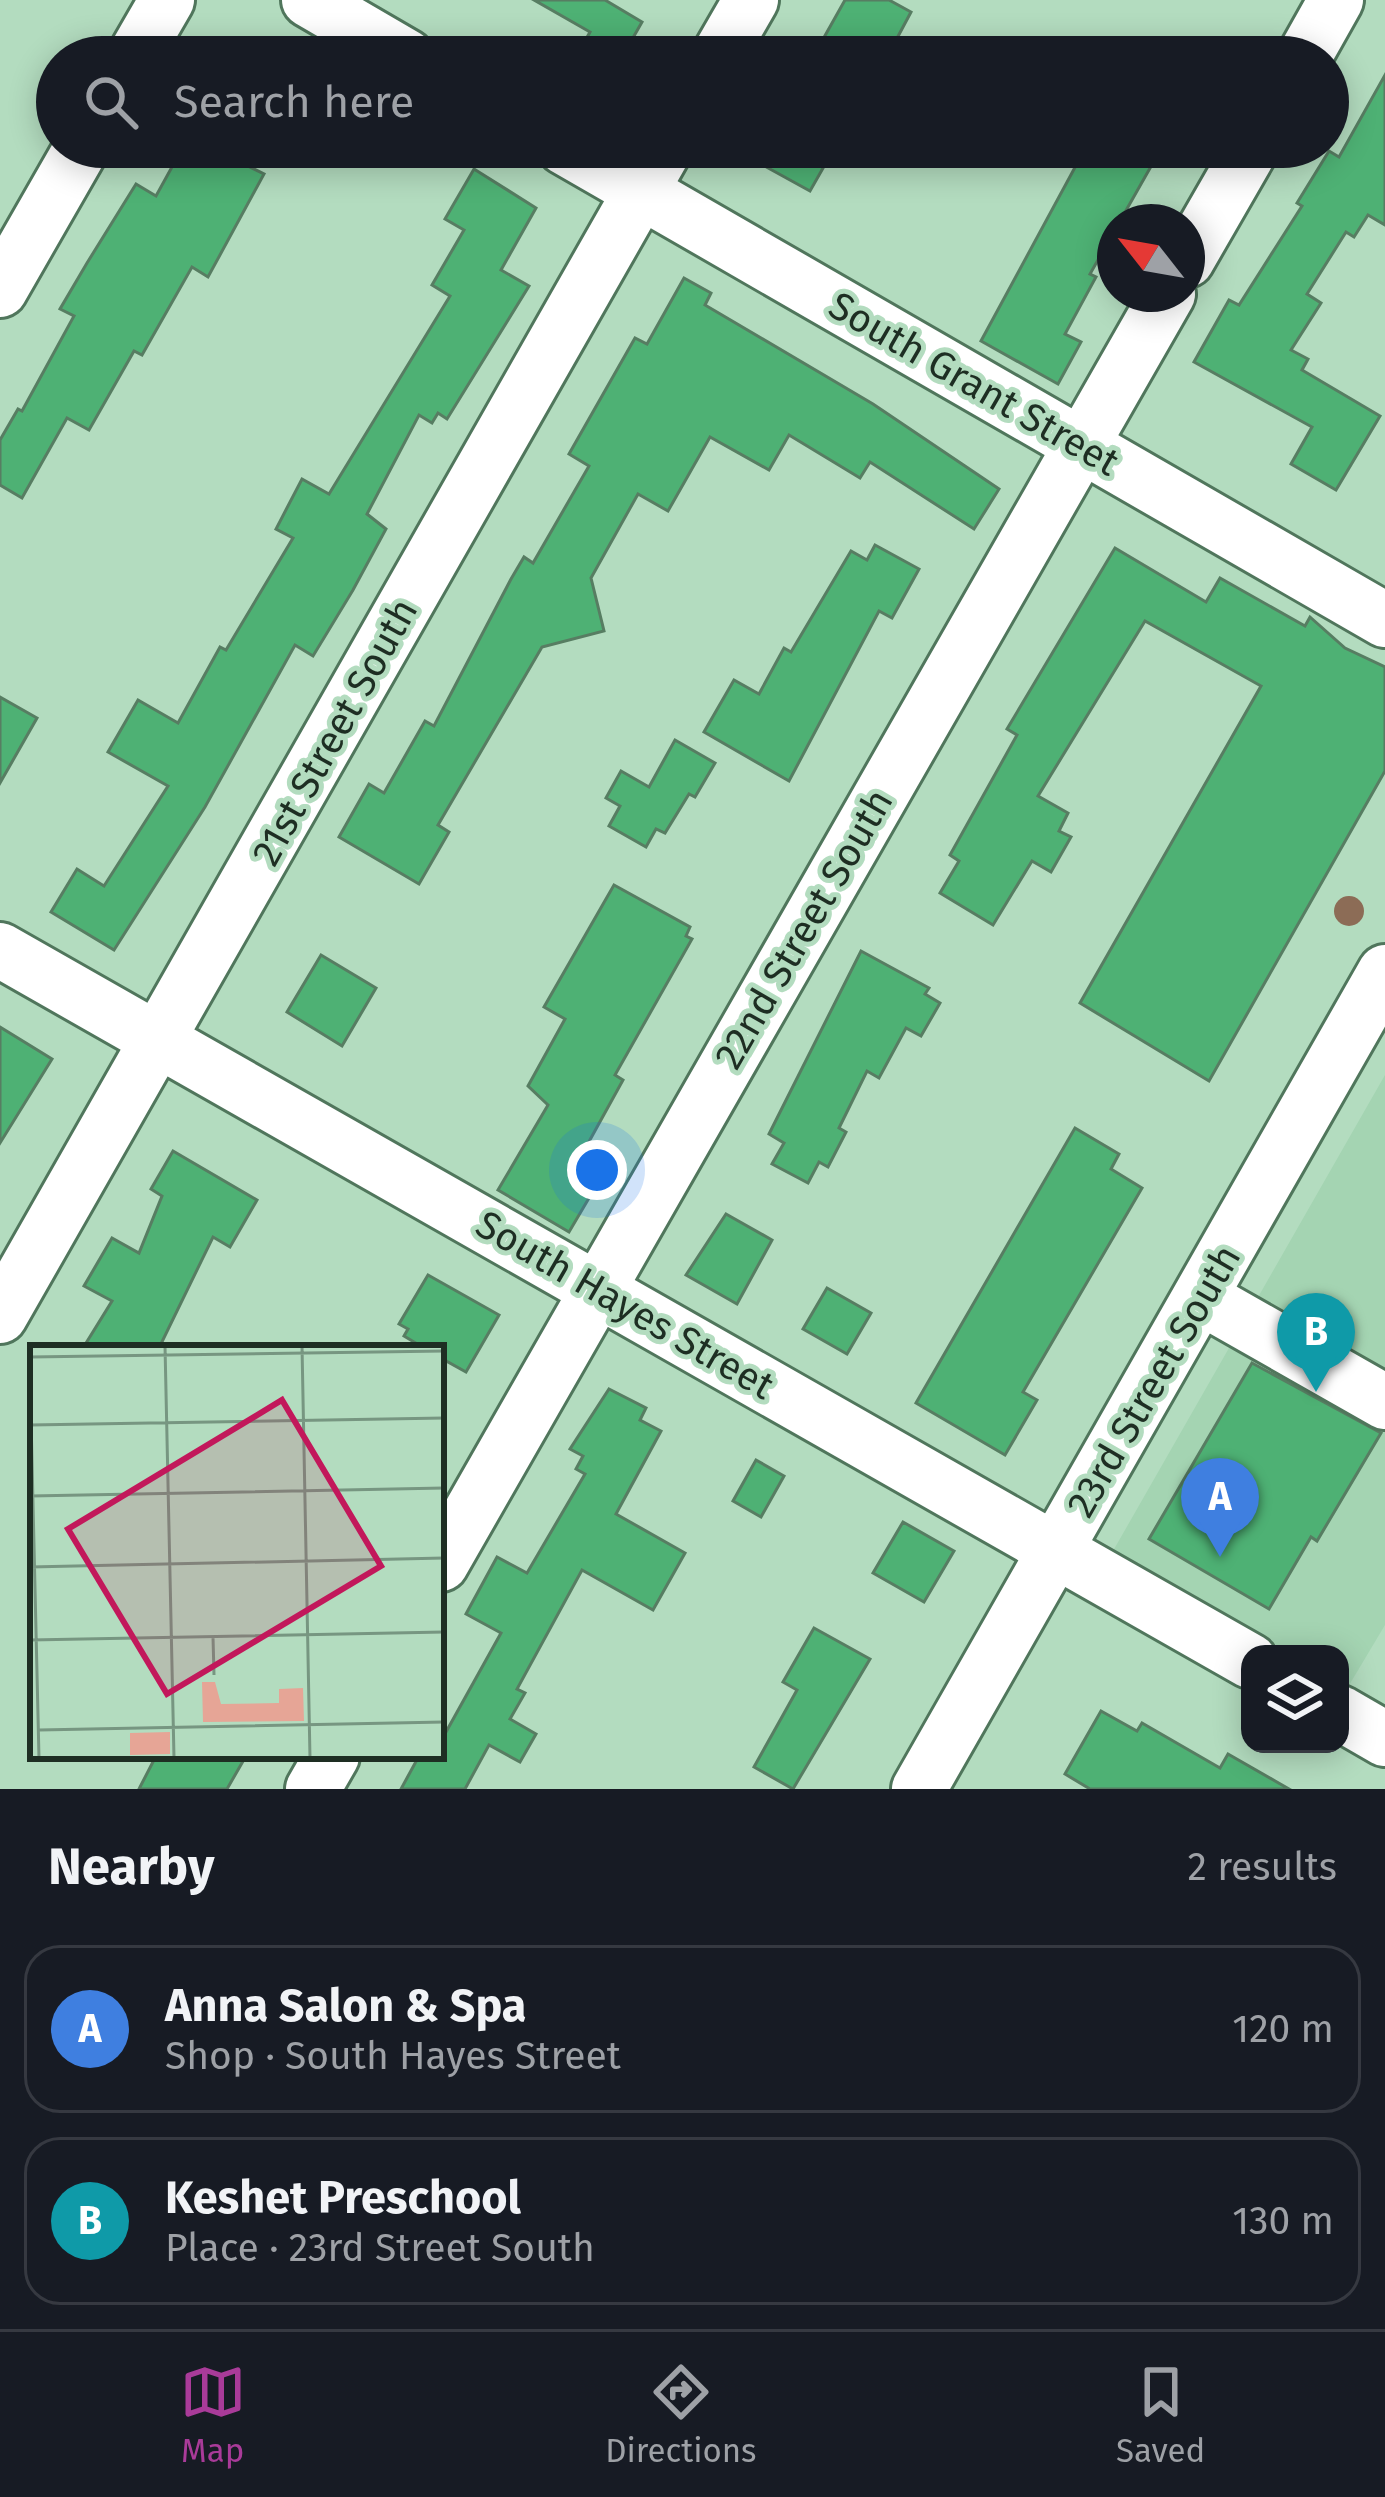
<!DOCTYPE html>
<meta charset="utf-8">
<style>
:root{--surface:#171b24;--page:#242831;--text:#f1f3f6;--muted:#9ea1a6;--line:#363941;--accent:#a93b99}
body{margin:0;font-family:"Fira Sans",sans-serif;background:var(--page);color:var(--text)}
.controls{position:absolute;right:36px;bottom:36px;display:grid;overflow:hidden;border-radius:24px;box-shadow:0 6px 30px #0003}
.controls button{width:108px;height:108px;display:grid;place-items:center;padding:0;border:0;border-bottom:3px solid var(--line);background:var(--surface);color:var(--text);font:60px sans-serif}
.compass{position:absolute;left:1097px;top:204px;width:108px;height:108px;border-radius:50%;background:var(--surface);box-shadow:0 6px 30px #0003;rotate:301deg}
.you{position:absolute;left:597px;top:1170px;width:42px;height:42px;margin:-30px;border:9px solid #fff;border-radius:50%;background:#1a73e8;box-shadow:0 0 0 18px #1a73e833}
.badge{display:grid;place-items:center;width:78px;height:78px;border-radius:50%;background:var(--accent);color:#fff;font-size:39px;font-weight:700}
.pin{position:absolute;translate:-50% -99px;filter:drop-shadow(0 3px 6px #0008)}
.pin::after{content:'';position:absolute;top:63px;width:42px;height:36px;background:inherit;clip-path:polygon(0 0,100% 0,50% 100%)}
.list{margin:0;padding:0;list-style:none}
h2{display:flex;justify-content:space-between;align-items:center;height:156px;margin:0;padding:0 48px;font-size:51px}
h2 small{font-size:39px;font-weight:400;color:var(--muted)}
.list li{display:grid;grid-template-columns:78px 1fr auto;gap:36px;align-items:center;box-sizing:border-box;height:168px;margin:0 24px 24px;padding:0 24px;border:3px solid var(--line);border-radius:36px}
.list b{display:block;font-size:45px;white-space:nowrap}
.list p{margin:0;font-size:39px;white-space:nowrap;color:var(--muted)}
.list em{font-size:39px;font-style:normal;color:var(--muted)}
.icon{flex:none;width:66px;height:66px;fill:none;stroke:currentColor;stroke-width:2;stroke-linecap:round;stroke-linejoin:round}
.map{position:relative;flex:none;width:1385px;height:1789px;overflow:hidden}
.search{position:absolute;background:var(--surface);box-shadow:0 6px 30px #0003;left:36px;right:36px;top:36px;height:132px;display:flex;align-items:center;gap:30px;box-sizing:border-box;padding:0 42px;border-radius:66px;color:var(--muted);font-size:45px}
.sheet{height:540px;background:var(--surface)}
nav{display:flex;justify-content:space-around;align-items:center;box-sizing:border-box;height:168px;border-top:3px solid var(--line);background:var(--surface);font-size:33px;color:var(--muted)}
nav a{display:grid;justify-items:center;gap:6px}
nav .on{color:var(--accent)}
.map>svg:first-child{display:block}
</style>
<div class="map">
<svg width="1385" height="1789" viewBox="0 0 1385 1789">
<rect width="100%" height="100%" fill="#b3dcbf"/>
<path fill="#a4d4b2" d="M1385,1075V1625L1348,1687L1340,1682V1654H1292L1113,1551Z"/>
<g fill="#4eb174" stroke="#577d62" stroke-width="3">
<path d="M534,0H605L642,22L622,57H576L590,32Z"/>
<path d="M845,0H889L911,12L887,57H813Z"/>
<path d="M1385,75V225L1368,215L1354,237L1346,232L1307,294L1321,303L1291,350L1308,359L1302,370L1380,416L1336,490L1291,464L1312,427L1194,362L1229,300L1239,305L1302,206L1297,203L1329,151L1339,157Z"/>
<path d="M183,147H260L250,167L264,174L208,277L192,267L142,355L134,351L89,430L67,418L22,498L0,485V440L18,409L22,411L74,316L60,309L87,263L136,184L156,196Z"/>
<path d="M730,147H835L810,191Z"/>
<path d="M1086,147H1162L1090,274L1096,277L1065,334L1081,342L1058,384L981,341Z"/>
<path d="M474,169L536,208L501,270L529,286L447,419L438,413L432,423L419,415L367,514L386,529L353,590L313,656L295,645L205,807L114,950L51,912L77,869L104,886L168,786L108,752L138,700L178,723L220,647L226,650L293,538L276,529L302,479L329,494L450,296L432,285L464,230L445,219Z"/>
<path d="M684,278L711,293L705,305L873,404L999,489L974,529L870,462L860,478L789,435L769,470L710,437L668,511L638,494L591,578L604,631L542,647L438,825L449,832L419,884L339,837L369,784L384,793L425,721L434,726L511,579L524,557L533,563L589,466L569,454L635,338L647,344Z"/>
<path d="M875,545L919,569L892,618L879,611L789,781L704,732L734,680L759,694L784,648L791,652L851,551L867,560Z"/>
<path d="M1115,548L1206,602L1220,578L1305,626L1310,617L1345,648L1385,667V771L1209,1081L1080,1003L1261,686L1145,621L1038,796L1068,813L1059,831L1071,837L1051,872L1032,861L993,925L940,893L959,861L950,855L1017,735L1007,729Z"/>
<path d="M0,697L37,718L0,783Z"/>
<path d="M675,740L715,763L695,797L689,794L665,833L656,829L646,847L609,826L620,806L606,798L621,771L649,787Z"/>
<path d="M614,885L690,927L686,936L692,939L615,1075L623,1080L575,1167L599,1181L569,1232L498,1190L548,1105L528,1086L565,1019L544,1007Z"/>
<path d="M861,951L929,988L925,994L940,1003L921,1036L906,1028L879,1078L867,1071L839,1128L846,1132L828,1167L819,1162L808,1183L772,1164L784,1143L769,1134Z"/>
<path d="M321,955L376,988L342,1046L287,1012Z"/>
<path d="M0,1027L52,1059L0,1143Z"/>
<path d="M1075,1128L1119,1154L1111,1169L1142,1188L1023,1392L1037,1400L1005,1455L916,1403Z"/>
<path d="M173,1151L257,1200L230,1247L213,1237L159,1348H83L112,1301L84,1286L112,1238L139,1253L162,1196L151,1189Z"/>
<path d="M726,1214L772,1240L737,1304L686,1275Z"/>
<path d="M428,1275L499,1315L466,1372L441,1358V1348H424L404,1336L408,1329L399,1324Z"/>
<path d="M827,1288L871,1313L847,1354L803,1329Z"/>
<path d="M1252,1363L1381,1433L1317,1541L1311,1537L1269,1609L1149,1539Z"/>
<path d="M609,1389L646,1408L640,1420L661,1431L616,1514L685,1553L653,1610L582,1570L517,1689L525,1693L510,1719L536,1734L520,1762L489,1745L465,1789H401L419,1756H441V1741L501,1633L466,1614L497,1557L527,1573L585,1474L576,1469L583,1456L570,1449Z"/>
<path d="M756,1460L784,1476L761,1517L733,1501Z"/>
<path d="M903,1522L954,1551L924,1602L873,1573Z"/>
<path d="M814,1628L870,1659L793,1789L754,1767L797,1690L783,1682Z"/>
<path d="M1101,1711L1137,1731L1142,1723L1220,1768L1228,1754L1289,1789H1090L1065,1774Z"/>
<path d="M156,1756H246L227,1789H139Z"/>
</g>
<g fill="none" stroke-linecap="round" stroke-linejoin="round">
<g stroke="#50765c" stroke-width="60">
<g id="minor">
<path d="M309,0L407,57"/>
<path d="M134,57L167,0"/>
<path d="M718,57L751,0"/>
<path d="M1304,57L1336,0"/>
<path d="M564,147L1385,620"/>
<path d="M1187,260L1252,147"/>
<path d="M0,290L82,147"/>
<path d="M0,950L1250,1661"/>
<path d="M1202,1298L1385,1402"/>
<path d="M0,1316L666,147"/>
<path d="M441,1564L1168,294"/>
<path d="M1340,1713L1385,1739"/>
<path d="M313,1789L332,1756"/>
<path d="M919,1789L1385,972"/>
</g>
</g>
<use href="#minor" stroke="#fff" stroke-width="54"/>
</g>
<circle fill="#8c6c56" cx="1349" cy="911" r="15"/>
<g text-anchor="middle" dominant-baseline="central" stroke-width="10" stroke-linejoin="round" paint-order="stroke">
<g font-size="39" fill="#1e2e23" stroke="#b3dcbf">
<text transform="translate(974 384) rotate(30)">South Grant Street</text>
<text transform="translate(335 732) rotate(-61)">21st Street South</text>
<text transform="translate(804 929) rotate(-60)">22nd Street South</text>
<text transform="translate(625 1305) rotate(30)">South Hayes Street</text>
<text transform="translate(1154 1381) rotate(-60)">23rd Street South</text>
</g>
</g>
<g transform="translate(30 1345)">
<rect width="414" height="414" fill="#b3dcbf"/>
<path d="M172,337H185L191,359L249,358V344L273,343L274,376L173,377ZM140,387V409L100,410V388Z" fill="#e6a596"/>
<path fill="none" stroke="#779681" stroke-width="3" d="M135,1L144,413M272,1L280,413M0,12L414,6M0,31L9,413M0,80L414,73M0,151L414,143M0,222L414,213M183,292L184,330M0,295L414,287M9,385L414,377"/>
<path fill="#c2185b" fill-opacity="0.15" stroke="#c2185b" stroke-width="6" d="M252,55L351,221L137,349L38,184Z"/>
<rect width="414" height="414" fill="none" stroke="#1e2e23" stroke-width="6"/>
</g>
</svg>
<div class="controls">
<button><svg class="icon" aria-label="layers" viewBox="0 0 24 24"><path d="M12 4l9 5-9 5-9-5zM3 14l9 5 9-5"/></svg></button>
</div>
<svg class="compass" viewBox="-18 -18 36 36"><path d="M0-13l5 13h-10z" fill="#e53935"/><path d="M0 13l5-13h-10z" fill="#9ea1a6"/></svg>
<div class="you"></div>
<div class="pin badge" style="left:1220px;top:1557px;background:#3f7fe0">A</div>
<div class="pin badge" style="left:1316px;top:1392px;background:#0f9aa8">B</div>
<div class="search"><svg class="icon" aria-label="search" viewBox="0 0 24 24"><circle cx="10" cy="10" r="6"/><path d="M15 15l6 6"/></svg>Search here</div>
</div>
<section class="sheet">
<h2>Nearby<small>2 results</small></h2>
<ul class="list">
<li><span class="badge" style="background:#3f7fe0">A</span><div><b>Anna Salon &amp; Spa</b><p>Shop · South Hayes Street</p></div><em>120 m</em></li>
<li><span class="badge" style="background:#0f9aa8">B</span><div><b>Keshet Preschool</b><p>Place · 23rd Street South</p></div><em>130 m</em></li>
</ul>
</section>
<nav>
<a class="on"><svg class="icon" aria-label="map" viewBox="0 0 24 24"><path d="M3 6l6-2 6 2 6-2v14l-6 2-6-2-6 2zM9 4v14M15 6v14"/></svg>Map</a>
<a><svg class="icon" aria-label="directions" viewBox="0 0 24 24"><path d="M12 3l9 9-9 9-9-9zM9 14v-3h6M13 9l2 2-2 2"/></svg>Directions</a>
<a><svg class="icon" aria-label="saved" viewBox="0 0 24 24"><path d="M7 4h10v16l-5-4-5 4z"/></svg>Saved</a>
</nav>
